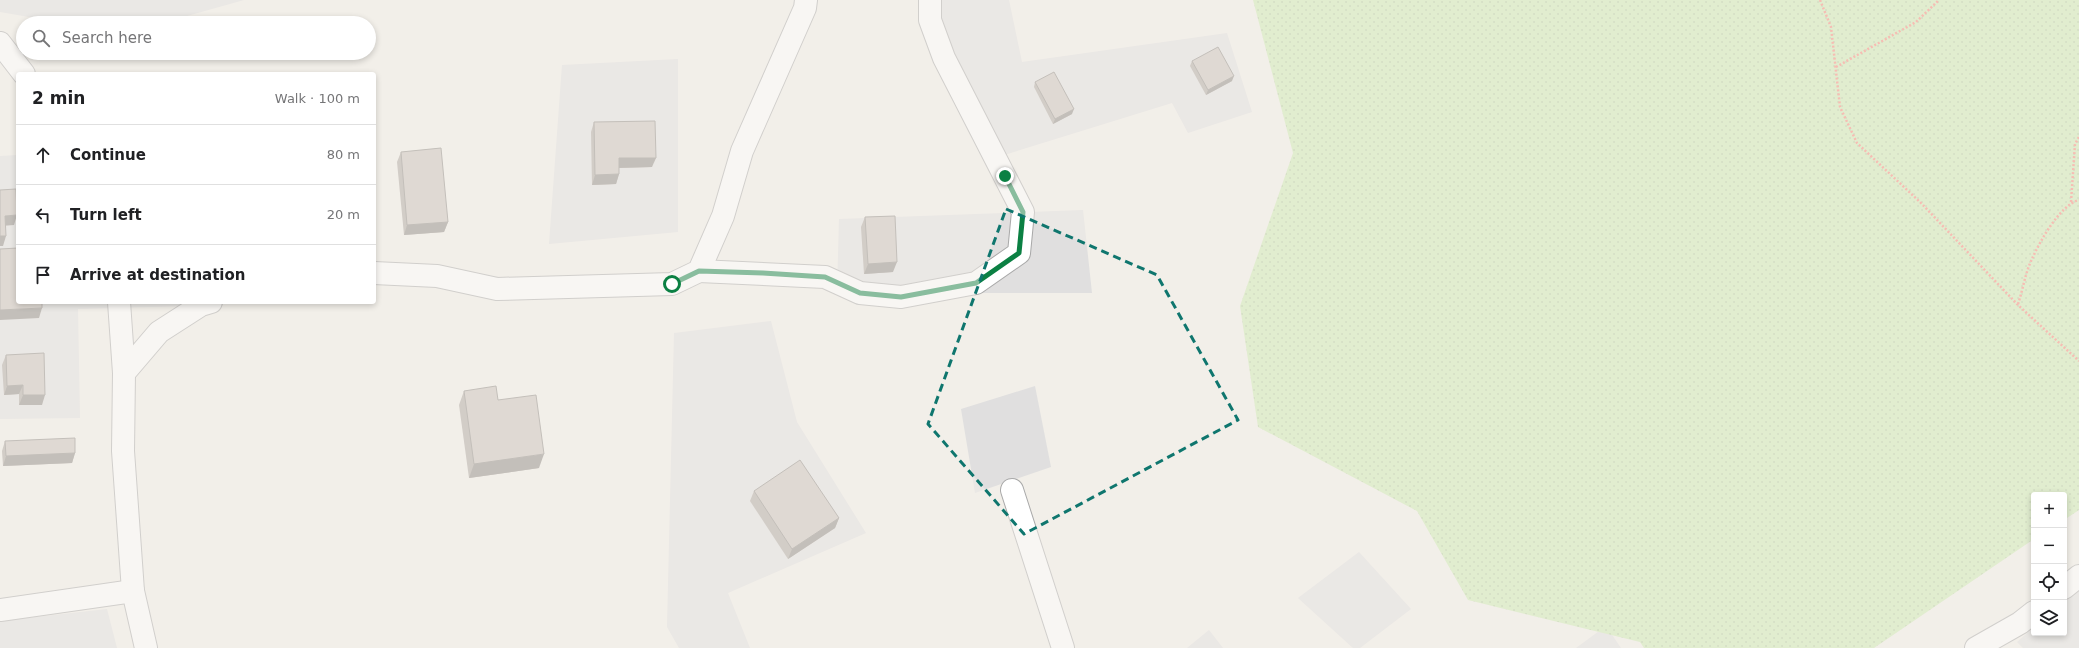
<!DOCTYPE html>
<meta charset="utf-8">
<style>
:root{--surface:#fff;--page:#f6f6f6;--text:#202124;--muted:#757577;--line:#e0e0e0}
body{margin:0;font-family:"DejaVu Sans",sans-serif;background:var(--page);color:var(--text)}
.controls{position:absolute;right:12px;bottom:12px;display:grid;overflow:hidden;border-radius:4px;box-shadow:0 2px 6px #0003}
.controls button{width:36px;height:36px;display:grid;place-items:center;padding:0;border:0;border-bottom:1px solid var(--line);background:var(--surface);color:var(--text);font:20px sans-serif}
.stop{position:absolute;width:12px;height:12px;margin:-9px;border:3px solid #0b8043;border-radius:50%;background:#fff}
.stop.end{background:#0b8043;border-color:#fff;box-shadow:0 1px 4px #0008}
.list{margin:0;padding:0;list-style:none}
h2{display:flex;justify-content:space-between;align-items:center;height:52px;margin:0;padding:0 16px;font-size:17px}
h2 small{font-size:13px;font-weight:400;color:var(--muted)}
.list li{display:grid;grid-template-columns:26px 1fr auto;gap:12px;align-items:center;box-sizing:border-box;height:60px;padding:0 16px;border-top:1px solid var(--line)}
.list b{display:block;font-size:15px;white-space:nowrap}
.list em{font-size:13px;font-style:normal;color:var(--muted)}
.icon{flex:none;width:22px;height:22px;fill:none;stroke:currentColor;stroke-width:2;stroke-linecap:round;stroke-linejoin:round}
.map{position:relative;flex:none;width:2079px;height:648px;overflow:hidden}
.search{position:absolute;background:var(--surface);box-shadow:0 2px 6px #0003;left:16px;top:16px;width:360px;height:44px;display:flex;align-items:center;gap:10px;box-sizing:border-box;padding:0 14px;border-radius:22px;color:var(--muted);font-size:15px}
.panel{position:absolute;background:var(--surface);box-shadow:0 2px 6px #0003;left:16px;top:72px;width:360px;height:232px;border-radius:4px}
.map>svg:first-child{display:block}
</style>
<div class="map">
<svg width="2079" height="648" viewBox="0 0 2079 648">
<defs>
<pattern id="grass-dots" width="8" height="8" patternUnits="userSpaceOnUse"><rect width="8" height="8" fill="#cdebb0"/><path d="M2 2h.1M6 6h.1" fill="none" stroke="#b0c997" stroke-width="1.8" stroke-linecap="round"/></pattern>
</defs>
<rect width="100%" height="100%" fill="#f2efe9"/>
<g fill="#e0dfdf">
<path d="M0,0H244L162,23H64L0,12Z"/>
<path d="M923,0H1009L1022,62L1227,33L1252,112L1188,133L1172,103L1001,156L928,49Z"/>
<path d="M678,59V232L549,244L562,65Z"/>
<path d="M18,155V302H223V305L78,309L80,418L0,419V156Z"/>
<path d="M1083,210L1092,293H837L839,219Z"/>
<path d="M771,321L797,422L866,533L728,593L750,648H679L667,627L674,333Z"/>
<path d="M1035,386L1051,467L975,493L961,409Z"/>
<path d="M1359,552L1411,609L1360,648H1353L1298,598Z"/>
<path d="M2079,587V648H2023L2017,642L2034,627V633H2064V600Z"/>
<path d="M107,609L117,648H0V621Z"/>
<path d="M1606,626L1621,648H1576Z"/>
<path d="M1209,630L1223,648H1187Z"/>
</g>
<path fill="url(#grass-dots)" d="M1253,0H2079V510L2064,520V495H2034V539L1874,648H1644L1640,642L1468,600L1417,511L1258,427L1240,306L1293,153Z"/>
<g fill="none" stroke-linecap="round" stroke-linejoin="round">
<g stroke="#a9a9a9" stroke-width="24">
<g id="minor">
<path d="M0,43L24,74"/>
<path d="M699,271L825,277L860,293L901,297L976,283L1019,253L1023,212L944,58L930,20V0"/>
<path d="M374,273L437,276L497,289L672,284L699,271L723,216L742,151L805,8L806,0"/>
<path d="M119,302L124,373L123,451L133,591L146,648"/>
<path d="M124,373L159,332L201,305L211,302"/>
<path d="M1012,490L1063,648"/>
<path d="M2064,588L2079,576"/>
<path d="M0,610L133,591"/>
<path d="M1976,648L2020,623L2034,612"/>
</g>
</g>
<g stroke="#fa8072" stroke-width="2.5" stroke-dasharray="2 2" stroke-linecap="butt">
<path d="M1820,0L1831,27L1840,107L1857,143L1921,203L2018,305L2079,361"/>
<path d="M1836,67L1916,22L1939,0"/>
<path d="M2071,202L2075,144L2079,137"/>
<path d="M2018,304C2023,290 2025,273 2032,259C2040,241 2060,205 2079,200"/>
</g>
<use href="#minor" stroke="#fff" stroke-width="22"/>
</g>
<g fill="#aba49e">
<path d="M1192,61L1232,81L1206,95L1190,66Z"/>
<path d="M1035,82L1072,114L1053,124L1034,87Z"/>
<path d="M594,122L652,167L619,168V174L616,184L592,185L591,132Z"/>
<path d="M401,152L448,222L444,232L404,235L397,162Z"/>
<path d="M865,217L893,272L864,274L861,227Z"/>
<path d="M6,355L42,405H19V394L4,395L2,365Z"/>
<path d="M464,391L498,400L539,468L469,478L459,405Z"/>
<path d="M5,441L75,453L72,463L3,466L2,451Z"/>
<path d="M754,491L839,518L835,528L788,559L750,501Z"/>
</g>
<g fill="#8b8681">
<path d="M1234,76L1232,81L1206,95L1208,90Z"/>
<path d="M1074,109L1072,114L1053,124L1055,119Z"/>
<path d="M619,158H656L652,167L616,168Z"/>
<path d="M619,174L616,184L592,185L595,175Z"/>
<path d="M17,215L14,225L1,226L5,216Z"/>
<path d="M448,222L444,232L404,235L407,225Z"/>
<path d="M0,236H6L3,246H0Z"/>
<path d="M897,262L893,272L864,274L868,264Z"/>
<path d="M42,308L39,318L0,320V310Z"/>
<path d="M23,385L19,394L4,395L7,386Z"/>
<path d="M23,395H45L42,405H19Z"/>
<path d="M75,453L72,463L3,466L6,456Z"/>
<path d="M544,454L539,468L469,478L474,464Z"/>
<path d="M839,518L835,528L788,559L792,549Z"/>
</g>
<g fill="#c7bfb8" stroke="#8b8681">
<path d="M1218,47L1234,76L1208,90L1192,61Z"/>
<path d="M1054,72L1074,109L1055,119L1035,82Z"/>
<path d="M655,121L656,158H619V174L595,175L594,122Z"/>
<path d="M441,148L448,222L407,225L401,152Z"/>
<path d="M16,189L17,215L5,216L6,236H0V190Z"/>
<path d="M895,216L897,262L868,264L865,217Z"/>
<path d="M18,248V302H42V308L0,310V249Z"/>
<path d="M44,353L45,395H23V385L7,386L6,355Z"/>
<path d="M496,386L498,400L536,395L544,454L474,464L464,391Z"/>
<path d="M75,438V453L6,456L5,441Z"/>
<path d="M800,460L839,518L792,549L754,491Z"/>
</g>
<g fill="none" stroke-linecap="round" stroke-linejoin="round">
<path stroke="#0b8043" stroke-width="5" d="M672,284L699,271L763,273L825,277L860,293L901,297L976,283L1019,253L1023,212L1005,176"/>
</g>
<path d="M0 0H2079V648H0ZM1006,209L1157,275L1238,420L1024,534L928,424Z" fill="#f2efe9" fill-opacity=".55" fill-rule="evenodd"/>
<path fill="none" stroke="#0f766e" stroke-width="3" stroke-dasharray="8 5" stroke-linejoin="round" d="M1006,209L1157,275L1238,420L1024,534L928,424Z"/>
</svg>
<div class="controls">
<button>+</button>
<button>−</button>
<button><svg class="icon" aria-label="locate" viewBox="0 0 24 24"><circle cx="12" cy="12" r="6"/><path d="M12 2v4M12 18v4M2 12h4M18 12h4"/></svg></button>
<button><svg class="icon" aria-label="layers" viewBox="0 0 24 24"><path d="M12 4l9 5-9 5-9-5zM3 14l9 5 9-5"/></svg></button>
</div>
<div class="stop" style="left:672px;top:284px"></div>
<div class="stop end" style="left:1005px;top:176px"></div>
<div class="search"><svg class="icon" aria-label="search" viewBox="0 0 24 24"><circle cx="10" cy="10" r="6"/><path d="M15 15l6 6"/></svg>Search here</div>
<section class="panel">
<h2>2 min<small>Walk · 100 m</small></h2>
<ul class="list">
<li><svg class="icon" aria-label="ahead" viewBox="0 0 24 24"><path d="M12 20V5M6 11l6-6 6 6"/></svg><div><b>Continue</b></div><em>80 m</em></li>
<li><svg class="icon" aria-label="left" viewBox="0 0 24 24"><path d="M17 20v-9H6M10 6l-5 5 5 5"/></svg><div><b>Turn left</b></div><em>20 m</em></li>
<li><svg class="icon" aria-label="arrive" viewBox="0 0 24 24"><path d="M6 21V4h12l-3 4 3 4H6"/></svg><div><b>Arrive at destination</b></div></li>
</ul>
</section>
</div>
